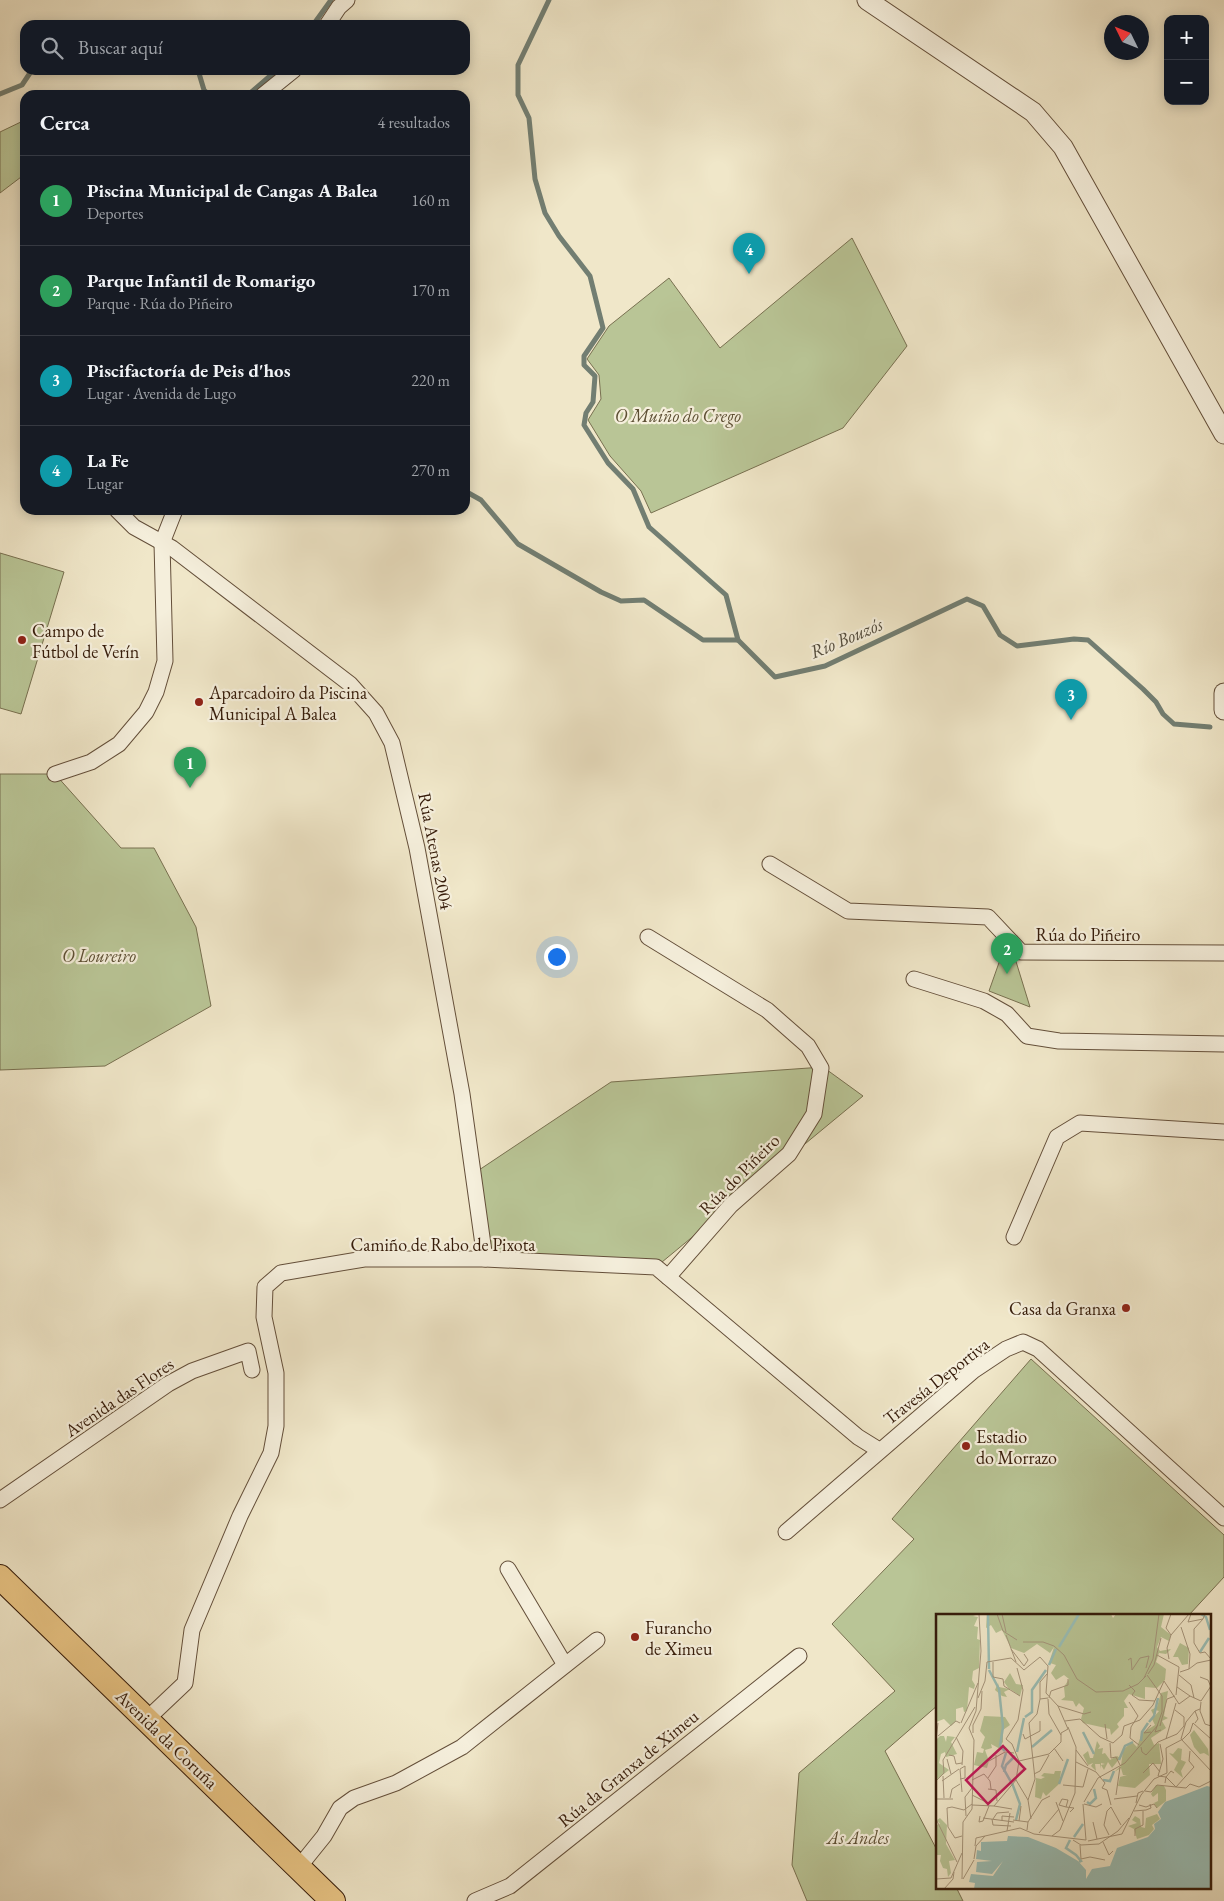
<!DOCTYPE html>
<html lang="es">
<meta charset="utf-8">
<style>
:root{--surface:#171b24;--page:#242831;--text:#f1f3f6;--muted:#9ea1a6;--line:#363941;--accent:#c59692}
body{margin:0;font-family:"EB Garamond",serif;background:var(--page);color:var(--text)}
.controls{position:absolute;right:15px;top:15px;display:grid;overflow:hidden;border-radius:10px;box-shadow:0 2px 12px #0003}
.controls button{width:45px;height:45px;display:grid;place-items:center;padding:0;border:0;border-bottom:1px solid var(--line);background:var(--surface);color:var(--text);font:25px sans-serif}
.compass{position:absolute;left:1104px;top:15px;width:45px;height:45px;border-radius:50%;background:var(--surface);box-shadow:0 2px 12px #0003;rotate:313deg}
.you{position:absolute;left:556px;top:956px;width:18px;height:18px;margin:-12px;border:4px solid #fff;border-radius:50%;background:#1a73e8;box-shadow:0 0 0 8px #1a73e833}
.badge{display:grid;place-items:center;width:32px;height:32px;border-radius:50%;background:var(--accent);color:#fff;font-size:16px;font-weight:700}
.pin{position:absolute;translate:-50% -41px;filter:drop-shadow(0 1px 2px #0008)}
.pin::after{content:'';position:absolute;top:26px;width:18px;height:15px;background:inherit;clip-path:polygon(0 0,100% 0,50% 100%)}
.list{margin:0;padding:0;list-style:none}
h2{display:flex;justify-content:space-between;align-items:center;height:65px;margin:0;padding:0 20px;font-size:21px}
h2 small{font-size:16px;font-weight:400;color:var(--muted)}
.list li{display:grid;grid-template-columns:32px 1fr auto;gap:15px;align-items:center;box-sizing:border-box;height:90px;padding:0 20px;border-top:1px solid var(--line)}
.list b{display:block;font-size:19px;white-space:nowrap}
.list p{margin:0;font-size:16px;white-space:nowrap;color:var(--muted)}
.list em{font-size:16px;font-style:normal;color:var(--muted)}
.icon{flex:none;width:28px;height:28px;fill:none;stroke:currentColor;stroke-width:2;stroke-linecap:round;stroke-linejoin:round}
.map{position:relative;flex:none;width:1224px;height:1901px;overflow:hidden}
.search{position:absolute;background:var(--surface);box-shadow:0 2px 12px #0003;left:20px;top:20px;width:450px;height:55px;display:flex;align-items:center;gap:12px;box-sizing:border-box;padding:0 18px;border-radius:15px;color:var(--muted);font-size:19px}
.panel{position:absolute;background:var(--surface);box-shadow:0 2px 12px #0003;left:20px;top:90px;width:450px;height:425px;border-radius:15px}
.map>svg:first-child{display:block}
</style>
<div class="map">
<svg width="1224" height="1901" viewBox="0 0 1224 1901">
<rect width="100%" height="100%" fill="#f0e7c9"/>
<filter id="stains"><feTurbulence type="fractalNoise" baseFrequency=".004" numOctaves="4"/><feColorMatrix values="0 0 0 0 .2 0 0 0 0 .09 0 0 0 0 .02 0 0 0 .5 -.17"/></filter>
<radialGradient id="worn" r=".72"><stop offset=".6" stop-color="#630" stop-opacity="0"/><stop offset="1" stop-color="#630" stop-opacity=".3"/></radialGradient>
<g fill="#b9c596" stroke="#787050">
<path d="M25,120V174L0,193V132Z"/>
<path d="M852,238L907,346L843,428L651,513L641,491L610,456L588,420L601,399L599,375L587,359L609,326L669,278L720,348Z"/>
<path d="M0,553L64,572L21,714L0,708Z"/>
<path d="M0,774H55L121,848H154L196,927L211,1006L105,1066L0,1070Z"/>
<path d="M1010,942L1030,1007L989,991L1001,957Z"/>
<path d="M823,1067L863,1096L656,1267L485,1259L473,1174L611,1082Z"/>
<path d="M1031,1359L1224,1535V1577L1189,1615H938V1705L885,1751L938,1852V1887H956L963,1901H807L792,1865L799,1773L895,1691L832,1624L914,1539L892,1519Z"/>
</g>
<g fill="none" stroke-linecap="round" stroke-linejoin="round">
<g stroke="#727e72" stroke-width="5">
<path d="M549,0L518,65V95L529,118L535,179L545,213L559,236L590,276L603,328L584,356V365L595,376L593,402L586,413L584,425L608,463L633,489L649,527L726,595L738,640"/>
<path d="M313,25L331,0"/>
<path d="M96,70H107"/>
<path d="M198,70L204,90L209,95"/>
<path d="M0,94L22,85L32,70"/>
<path d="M248,95L277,70"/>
<path d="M465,491L481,500L518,544L601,592L621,601L644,600L703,640H738L775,677L825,666L967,599L983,606L1000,635L1017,646L1074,639L1088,640L1143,689L1156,702L1163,714L1174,724L1210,727"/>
</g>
<g stroke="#644f3a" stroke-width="17">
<g id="minor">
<path d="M327,25L339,7L347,0"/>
<path d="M263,95L294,70"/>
<path d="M117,510L134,527L172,548L350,684L376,713L392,743L417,848L462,1094L485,1259"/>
<path d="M55,774L91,762L119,744L146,712L156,692L165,661L162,543L175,510"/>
<path d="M770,864L848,911L988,917L1021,952L1224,953"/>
<path d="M648,937L767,1010L808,1046L821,1068L814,1114L789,1154L731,1205L668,1277"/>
<path d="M914,979L984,1001L1007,1014L1027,1036L1059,1041L1224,1044"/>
<path d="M1014,1237L1057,1137L1080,1123L1224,1132"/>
<path d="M0,1500L168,1384L192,1371L248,1351L252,1370"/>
<path d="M786,1532L973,1371L1006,1349L1023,1342L1038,1349L1224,1518"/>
<path d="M508,1569L565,1665"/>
<path d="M147,1719L185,1683L192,1630L240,1516L271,1453L276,1426V1373L264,1317L265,1287L281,1273L364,1259H485L656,1267L858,1437L879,1450"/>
<path d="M299,1867L324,1836L340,1808L354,1798L396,1783L462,1747L597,1640"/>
<path d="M475,1901L510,1886L799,1656"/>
</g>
</g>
<g stroke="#644f3a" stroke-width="21">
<g id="tertiary">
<path d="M867,0L1033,112L1063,147L1224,434"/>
<path d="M1224,693V710"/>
</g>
</g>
<g stroke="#361c0a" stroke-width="26">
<path id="primary" d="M0,1577L333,1901"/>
</g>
<use href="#minor" stroke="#f5efdc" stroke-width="15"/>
<use href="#tertiary" stroke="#f5efdc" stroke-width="19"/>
<use href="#primary" stroke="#e8c484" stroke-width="24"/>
</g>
<g fill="#8f2418" stroke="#f5efdc" stroke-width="2">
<circle cx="22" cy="640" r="5"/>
<circle cx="199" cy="702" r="5"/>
<circle cx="1126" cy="1308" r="5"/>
<circle cx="966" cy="1446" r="5"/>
<circle cx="635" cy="1637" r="5"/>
</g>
<g text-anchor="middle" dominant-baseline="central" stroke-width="4.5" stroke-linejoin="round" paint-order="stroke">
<g font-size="18" font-style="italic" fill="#5d4f34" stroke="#f5efdc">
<text x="678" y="415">O Muíño do Crego</text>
<text x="99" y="955">O Loureiro</text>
<text x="858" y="1837">As Andes</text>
</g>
<g font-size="18" fill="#361c0a" stroke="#f5efdc" text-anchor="start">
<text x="32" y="630">Campo de<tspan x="32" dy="21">Fútbol de Verín</tspan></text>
<text x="209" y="692">Aparcadoiro da Piscina<tspan x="209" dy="21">Municipal A Balea</tspan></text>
<text x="1116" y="1308" text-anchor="end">Casa da Granxa</text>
<text x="976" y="1436">Estadio<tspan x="976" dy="21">do Morrazo</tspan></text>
<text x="645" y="1627">Furancho<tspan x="645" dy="21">de Ximeu</tspan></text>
</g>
<g font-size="18" fill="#361c0a" stroke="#f5efdc">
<text transform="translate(436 851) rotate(79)">Rúa Atenas 2004</text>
<text x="1088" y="934">Rúa do Piñeiro</text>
<text transform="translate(739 1174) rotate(-45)">Rúa do Piñeiro</text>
<text x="443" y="1244">Camiño de Rabo de Pixota</text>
<text transform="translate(936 1381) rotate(-38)">Travesía Deportiva</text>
<text transform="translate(119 1397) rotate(-34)">Avenida das Flores</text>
<text transform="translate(167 1739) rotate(44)">Avenida da Coruña</text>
<text transform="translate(628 1768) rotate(-39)">Rúa da Granxa de Ximeu</text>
</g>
<g font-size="19" font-style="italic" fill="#544d3e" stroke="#f5efdc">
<text transform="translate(846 638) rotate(-23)">Río Bouzós</text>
</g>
</g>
<g transform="translate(936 1614)">
<rect width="275" height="275" fill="#f0e7c9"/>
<path d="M0,0H43L37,2L42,3L38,12L42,13L41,25L44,26L43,54L37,57L36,66L39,71L38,75L33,73L31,97L28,98L27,93L20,95V107L15,112L8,105L0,108ZM51,0H175L177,4L180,0H228L225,13L235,21L233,27L225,23L221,33L224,37L235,35L230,40L223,39L220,48L230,55L229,66L221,74L209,73V85L193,80L188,87L192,94H188V102L181,110L183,113L175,121L174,115L147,109L145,105L148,94L143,89L140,93L137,87L125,86L129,83L128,73L133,65L128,61L120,66L115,59L120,51L114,49L112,52L118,33L114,39L101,30L88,39L75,34L66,16L60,19L55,11L50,14ZM244,29L253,34L252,50L246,51L242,43H237ZM74,59L80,70L87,71L84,82L74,75L68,78L71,83L66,82L59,76L62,69L63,73L73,75L68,68ZM232,77L228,102L232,104L226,107L230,114L215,124L218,131L223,129L225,150H213L214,161L199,174L182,172L184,163L191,161H187L185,154L178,158L185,152L187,136L196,128L201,133L206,119L219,111L216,105L223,97L219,96L220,100H217L215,96L221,93L225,79ZM48,102L69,103L74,111L67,116V128L63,133L66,136L55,130L56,134L49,136L53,147L51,154L38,151L41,138L47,139L48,135L45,134L49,123L44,117ZM258,116L272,135L273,142L268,139L264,140L258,133L254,121ZM4,122H8L10,128L11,122L19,123L15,128L21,140L10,143L9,138L5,140L3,149L13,156L0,166V126ZM161,127L164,132L162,135L167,134L166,140L169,139L174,146L181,142L184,144L176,154L172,148L168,156L165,151L169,150L165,149V155L164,150H159L160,157L155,152L157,149L152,151L147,141L152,137L154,144H157ZM242,134L246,135L245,146L250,148L245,157L247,164L238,156L242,148L233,139L237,140ZM119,157H125L123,170L110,182L107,178L105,185L99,183L100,164L105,165L109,163L105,162L108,159L118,160ZM220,171L228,172L230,176V187L221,194L218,189L222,187V179L217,183L215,180ZM221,200L224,205L216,211L218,215L213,221L201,225L198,215L192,212L201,209L196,206L199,202L204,205L205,213L209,214L210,204ZM4,204L11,211L10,230L19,246L13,247L15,259L12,263L11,255L7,254L4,247L5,241H0V211L4,210L1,206Z" fill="#b9c596"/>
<path d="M271,172L275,173V275H38L39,269L33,268L35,260L57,262L67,247L56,260L40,258L41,248L56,247L40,245L41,236L45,237V228L71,227L72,222L92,223L120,234L142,247L150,256V265L156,255L174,252L181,234L212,223L219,215L218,210L225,205L222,198L229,188Z" fill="#9abfb7"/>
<path fill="none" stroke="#9abfb7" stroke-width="2.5" d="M52,0L53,55M265,0L270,3L274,16M123,33L143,0M264,38L273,24M113,51L120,35M53,56L63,75L67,113L64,132L69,137M89,103L96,98V76L110,56M213,108L218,102L222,84M147,118L158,140M205,127L206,118L212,109M96,133L116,116M81,138L88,104M70,139L66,152L75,168M183,146L189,132L197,128M68,158L70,151L79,142M167,166L174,167L178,157M76,169L84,190L80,206M123,170L132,145M151,188L154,190L160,184L158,175M138,223L147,210M134,226L130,234L140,241L145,247L143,248M53,238L70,245L104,275M75,251L97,275"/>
<path fill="none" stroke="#a6967d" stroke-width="1" d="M61,0L67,17L81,26M66,0L70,18M235,0L230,14L235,21M255,0L252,8L267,5L269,0M267,5L258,15V29L264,39L269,38L275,45M70,21L80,48M87,28H107L118,32L128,41L141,65L160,78L187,77L202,70L210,62M75,35L88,52L92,46L88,40M221,41L243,53L240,81M233,45L231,34L235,21L253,0M192,46L195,44L196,56L204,44L213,42L210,54M57,48V63L67,65L68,72L84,82M81,54L87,76L82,106M253,55L261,49L275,46M244,58L253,55L254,40L245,13M212,60L218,51L225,24M211,61L226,82V98L219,118L225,116M243,61L255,71L258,84M264,63L272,66L275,73M208,64L217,45L223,0M193,71L199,77L196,81L203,86L219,87M241,73L254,82M42,84L49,67L51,48L75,44L88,56L104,43L112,52L110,79L122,92L132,115L125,119V128L113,140L83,147M113,84L115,77L132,71V65M104,85V68L111,60M112,85L113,100L125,121M193,88L202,102L195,113L194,124L203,131M265,88L264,97L269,110L275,112M122,92L148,100L155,98M259,97L250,108L245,125L275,157M129,107L144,105L164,123L177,129L186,121L188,112L204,106L217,91L228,67L243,90L254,82L265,87L275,72M25,109L42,69M259,109L262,105L259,97L264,95M169,110L171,125M215,111L208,119L215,118M224,112L231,85L239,82M37,119V111L45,95L46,77M87,120L89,125L104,117V107M2,122L20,107L24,109M20,123L27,137L26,151M230,125L240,89M0,126L2,109M174,129L175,144L180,143L184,151M224,130L227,145M205,133L206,138L210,141L222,128L241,120L248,112V103L239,96M118,134L127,147M140,136L152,152M13,141L18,142L20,150L26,149M11,145L15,160M227,145L222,162L230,163L235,157L238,159M53,147L69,138L78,139M140,148L160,158L169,169L166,174L171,176L175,191M207,159L217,149L224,158M98,160L104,157L113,141M7,162L8,184M52,164L60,152V141M24,165L29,164V152M36,166L48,160L54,167L55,175M80,166L83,147L76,130L70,125L82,106M80,166L92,186L95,205M0,167L8,159L7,146L39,93M6,167L23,155M229,169L230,163L240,173M127,171L147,173M147,173L152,155M240,173L258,153L253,147L254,137M52,175L60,176L61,187M209,177L215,178L221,171L250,174L254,170L263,173L275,167M26,178L24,155L29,152M36,181L50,188M180,181L184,153M14,184L16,175L24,170M0,185H17M178,185L201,182M92,186L99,165L93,109L101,100L104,85L112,84M120,188L127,207M148,188L162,164L189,149L222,111M200,189L202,179L207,177M147,190L150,226M148,190L160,193L166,190M36,191L58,192L80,166M203,191L210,193L218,190L221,194M58,192L76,195M16,193L11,194L12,213L19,224L26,222M16,193L28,196L36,190M130,193L132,186L126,185L123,191L130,193L138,194L134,198M175,193L185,211M198,197L210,196L215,194L214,190M30,202L29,183L36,174M44,202L43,208L47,207L53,192M47,204L78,208M0,205L21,248M56,205L57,211L75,212M57,205L61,199L73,198M77,206L92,208M66,207V202L78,203M83,207L85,192M157,208L161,225M91,216L92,208L106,186L114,182M71,217L74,199M103,219L123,195M173,221L168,211L171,197L175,193M116,222L124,216L139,179L140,133L132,113M199,222V215L207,211V197M137,226L145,231L163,230L182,217L193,204M152,227L186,220L205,181L218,165L231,159L230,134L247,125L254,118L257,109L275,125M167,228L173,241L177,237M144,231L145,245L154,243L169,246M39,232L40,224L49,222M38,245L40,232L49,222L84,214L98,220L150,226M0,265L15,264L26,239M26,265L27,208L36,195L38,126L33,114L40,97L45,37L43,0M27,265L38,246M8,275L17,265L18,258"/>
<path fill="#c2185b" fill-opacity="0.15" stroke="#c2185b" stroke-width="2.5" d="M67,132L89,155L52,190L30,166Z"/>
<rect width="275" height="275" fill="none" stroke="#361c0a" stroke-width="2.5"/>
</g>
<rect width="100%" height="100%" filter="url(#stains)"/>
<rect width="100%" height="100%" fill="url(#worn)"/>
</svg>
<div class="controls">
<button>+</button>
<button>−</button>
</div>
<svg class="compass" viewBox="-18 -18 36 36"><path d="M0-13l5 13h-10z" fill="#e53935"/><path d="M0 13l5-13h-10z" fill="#9ea1a6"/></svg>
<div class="you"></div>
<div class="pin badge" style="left:190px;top:788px;background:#2e9e5b">1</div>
<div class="pin badge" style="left:1007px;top:974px;background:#2e9e5b">2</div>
<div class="pin badge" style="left:1071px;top:720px;background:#0f9aa8">3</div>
<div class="pin badge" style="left:749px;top:274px;background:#0f9aa8">4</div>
<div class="search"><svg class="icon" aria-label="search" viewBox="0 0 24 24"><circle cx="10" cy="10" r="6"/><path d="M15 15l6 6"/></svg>Buscar aquí</div>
<section class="panel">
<h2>Cerca<small>4 resultados</small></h2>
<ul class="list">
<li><span class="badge" style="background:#2e9e5b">1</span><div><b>Piscina Municipal de Cangas A Balea</b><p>Deportes</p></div><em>160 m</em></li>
<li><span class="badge" style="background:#2e9e5b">2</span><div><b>Parque Infantil de Romarigo</b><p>Parque · Rúa do Piñeiro</p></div><em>170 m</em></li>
<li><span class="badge" style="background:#0f9aa8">3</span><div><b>Piscifactoría de Peis d'hos</b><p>Lugar · Avenida de Lugo</p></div><em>220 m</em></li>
<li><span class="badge" style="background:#0f9aa8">4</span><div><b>La Fe</b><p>Lugar</p></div><em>270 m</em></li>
</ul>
</section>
</div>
